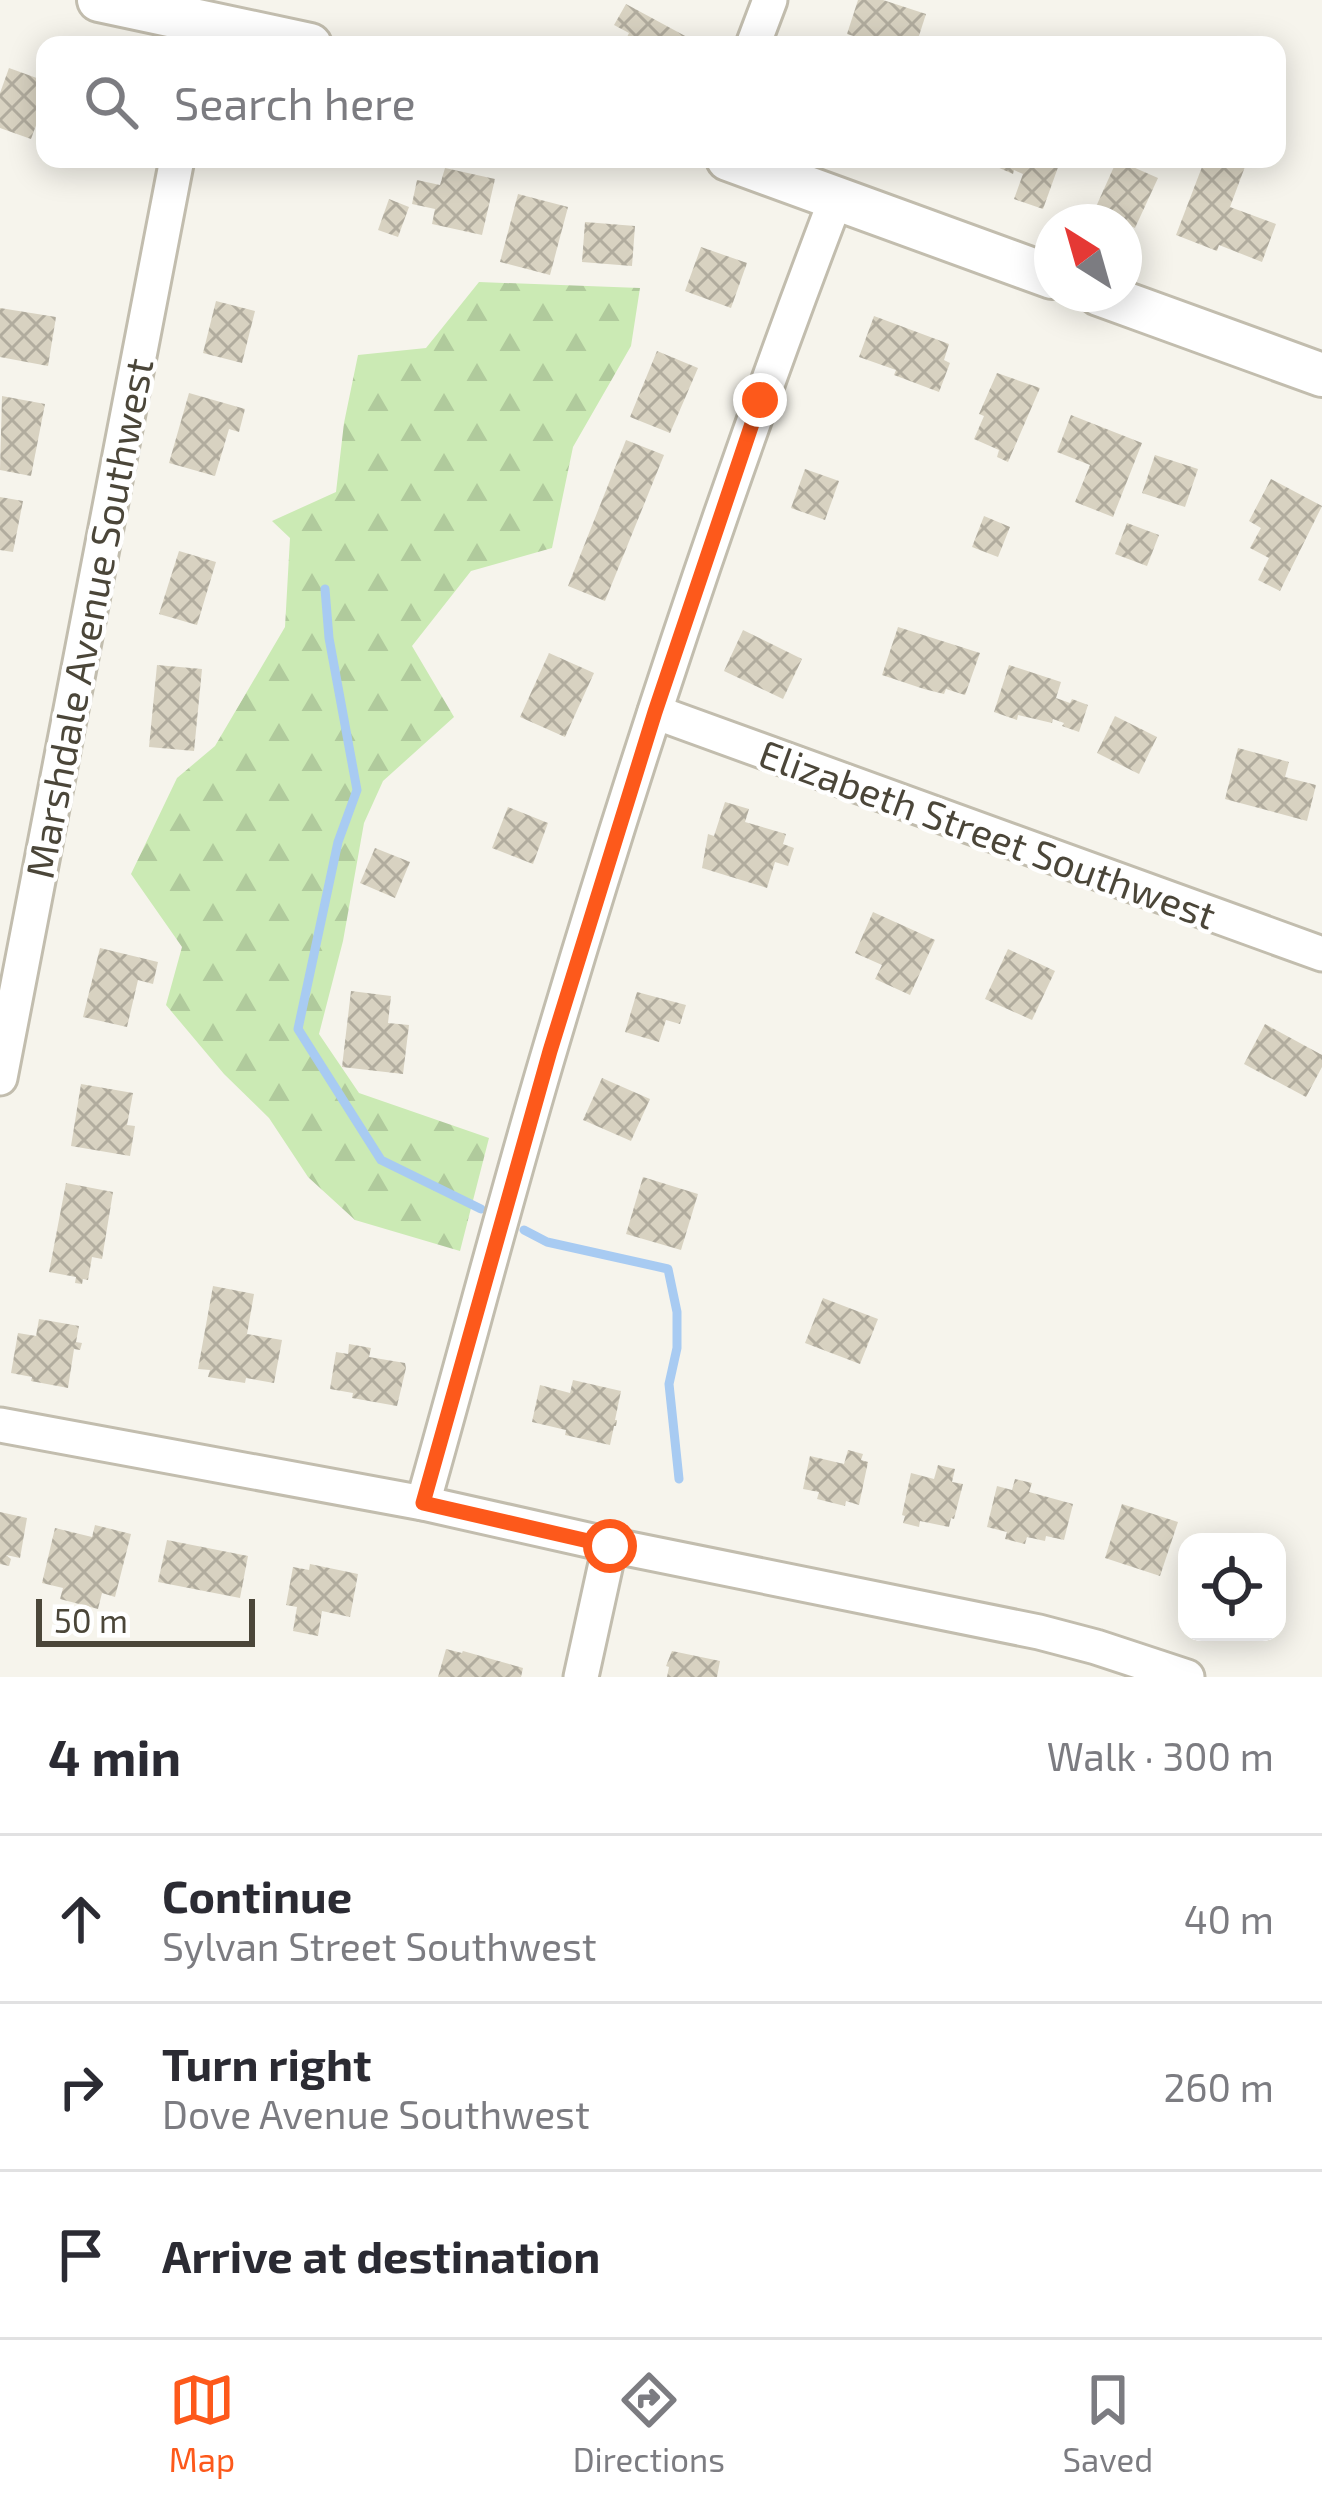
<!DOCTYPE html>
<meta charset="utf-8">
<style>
:root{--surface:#fff;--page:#f7f7f7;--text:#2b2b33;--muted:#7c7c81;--line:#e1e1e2;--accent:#fd591b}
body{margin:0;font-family:"Exo 2",sans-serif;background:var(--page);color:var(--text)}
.controls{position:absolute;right:36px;bottom:36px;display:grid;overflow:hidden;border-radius:24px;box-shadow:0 6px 30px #0003}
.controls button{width:108px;height:108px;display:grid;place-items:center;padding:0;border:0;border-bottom:3px solid var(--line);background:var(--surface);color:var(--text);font:60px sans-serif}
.compass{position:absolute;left:1034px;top:204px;width:108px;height:108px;border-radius:50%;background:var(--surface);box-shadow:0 6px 30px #0003;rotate:323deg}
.scale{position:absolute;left:36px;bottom:30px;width:219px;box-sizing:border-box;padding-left:12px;border:6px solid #4b4639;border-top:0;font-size:33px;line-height:42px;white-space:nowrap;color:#4b4639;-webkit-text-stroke:9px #fff;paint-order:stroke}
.stop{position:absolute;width:36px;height:36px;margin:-27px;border:9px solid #fd591b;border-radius:50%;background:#fff}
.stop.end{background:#fd591b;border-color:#fff;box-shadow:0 3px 12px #0008}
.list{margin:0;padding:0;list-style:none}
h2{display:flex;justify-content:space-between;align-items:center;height:156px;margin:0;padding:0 48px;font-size:51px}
h2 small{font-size:39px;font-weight:400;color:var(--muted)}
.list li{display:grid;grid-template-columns:78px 1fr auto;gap:36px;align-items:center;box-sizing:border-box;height:168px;padding:0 48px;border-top:3px solid var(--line)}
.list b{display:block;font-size:45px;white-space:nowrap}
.list p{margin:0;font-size:39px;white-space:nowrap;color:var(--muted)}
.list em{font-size:39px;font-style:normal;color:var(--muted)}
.icon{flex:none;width:66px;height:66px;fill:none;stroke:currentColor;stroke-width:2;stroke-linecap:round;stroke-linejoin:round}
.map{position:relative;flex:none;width:1322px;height:1677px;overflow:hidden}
.search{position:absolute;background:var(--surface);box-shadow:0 6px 30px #0003;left:36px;right:36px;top:36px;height:132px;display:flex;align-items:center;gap:30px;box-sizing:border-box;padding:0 42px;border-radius:24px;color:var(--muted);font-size:45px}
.sheet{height:660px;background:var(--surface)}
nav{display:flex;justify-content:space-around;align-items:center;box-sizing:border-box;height:168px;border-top:3px solid var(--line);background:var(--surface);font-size:33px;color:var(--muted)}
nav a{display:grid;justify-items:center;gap:6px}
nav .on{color:var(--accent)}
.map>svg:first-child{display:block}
</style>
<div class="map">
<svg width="1322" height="1677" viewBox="0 0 1322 1677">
<defs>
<pattern id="forest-firs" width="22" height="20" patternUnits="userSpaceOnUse" patternTransform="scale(3)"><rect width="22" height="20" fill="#cbeab4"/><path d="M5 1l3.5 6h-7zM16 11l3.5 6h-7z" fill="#b0ca9c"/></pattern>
<pattern id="building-cross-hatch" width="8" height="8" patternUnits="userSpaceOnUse" patternTransform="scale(3)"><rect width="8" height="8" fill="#d8d2c1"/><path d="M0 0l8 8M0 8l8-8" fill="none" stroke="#b1ac9e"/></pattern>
</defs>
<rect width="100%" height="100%" fill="#f6f4ec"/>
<path fill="url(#forest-firs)" d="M479,282L640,288L631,346L573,447L552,548L471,571L412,646L454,717L383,781L364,823L343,941L319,1034L359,1093L489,1138L460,1251L355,1220L308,1177L269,1118L224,1074L166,1005L182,947L131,874L177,778L215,746L285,627L290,538L272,521L336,492L344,423L358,355L426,348Z"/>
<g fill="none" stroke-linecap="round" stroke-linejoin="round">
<g stroke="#a8cbf2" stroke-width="9">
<path d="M325,589L329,638L357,790L338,842L298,1029L381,1160L481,1209"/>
<path d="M524,1230L547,1242L668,1269L677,1312V1348L669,1384L679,1479"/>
</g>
</g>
<g fill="url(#building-cross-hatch)">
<path d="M858,0H883L926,14L916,45H882L847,34Z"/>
<path d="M626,4L687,37L683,45H623L629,33L614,25Z"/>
<path d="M9,68L45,81V101L31,139L0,128V93Z"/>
<path d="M979,159H1061L1043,209L1014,199L1023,174L1014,170L1013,174Z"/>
<path d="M1205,159H1233L1246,164L1230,207L1276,224L1262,262L1219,245L1217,251L1176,235Z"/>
<path d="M1117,160L1158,178L1135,228L1095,209Z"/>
<path d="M445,168L495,179L482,235L432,224L435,209L412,204L417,180L440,185Z"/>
<path d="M518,194L568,207L550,275L500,262Z"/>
<path d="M389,199L409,207L398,237L378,230Z"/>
<path d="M585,222L635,226L632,266L582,262Z"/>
<path d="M701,247L747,263L731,308L685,291Z"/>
<path d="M216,301L255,311L242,363L203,353Z"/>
<path d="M0,308L56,317L48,366L0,357Z"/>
<path d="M874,316L949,344L944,360L950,363L939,392L894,375L896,370L859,357Z"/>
<path d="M657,351L698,368L670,433L630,417Z"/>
<path d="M997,373L1040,388L1008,462L997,457L999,450L974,439L984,416L979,414Z"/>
<path d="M189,393L245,409L239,432L229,429L215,476L169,463Z"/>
<path d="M2,396L45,404L31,476L0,470Z"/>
<path d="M1071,415L1142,443L1113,517L1075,502L1090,465L1057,452Z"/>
<path d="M626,440L664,455L605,601L568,586Z"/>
<path d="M1155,455L1198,469L1185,507L1142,493Z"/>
<path d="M805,469L839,481L825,520L791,508Z"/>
<path d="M1271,479L1322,506L1280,591L1258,580L1269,558L1250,548L1261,528L1249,521Z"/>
<path d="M0,497L23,501L13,552L0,550Z"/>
<path d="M984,516L1010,527L998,557L972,547Z"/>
<path d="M1127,523L1159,535L1147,566L1115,554Z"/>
<path d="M179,551L216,562L197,625L159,614Z"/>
<path d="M898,627L980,653L965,695L946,689L944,694L924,689L882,675Z"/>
<path d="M743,630L802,659L783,699L724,671Z"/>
<path d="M549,653L594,673L565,737L520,717Z"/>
<path d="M157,665L202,669L194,751L149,747Z"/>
<path d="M1009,665L1061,682L1056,698L1070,703L1072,699L1088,705L1079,732L1062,726L1064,723L1053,719L1052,723L1018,715L1017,720L994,712Z"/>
<path d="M1115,716L1157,737L1139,774L1097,753Z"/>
<path d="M1238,748L1289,762L1285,777L1316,785L1307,821L1225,799Z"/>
<path d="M725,802L749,809L745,822L786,834L783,844L794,848L788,866L775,862L767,888L702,868L708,834L714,836Z"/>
<path d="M508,807L548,823L533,864L492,848Z"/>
<path d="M375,848L410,862L395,898L360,883Z"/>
<path d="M873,912L935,940L910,995L875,979L882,965L855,953Z"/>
<path d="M100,948L158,962L153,984L138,980L127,1027L83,1017Z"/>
<path d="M1008,949L1055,971L1032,1020L985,999Z"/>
<path d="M351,991L391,996L388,1023L409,1025L403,1074L342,1067Z"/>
<path d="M637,992L686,1005L680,1024L666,1020L659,1042L625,1032Z"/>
<path d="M1265,1024L1322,1055V1067L1306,1097L1244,1064Z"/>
<path d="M602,1078L650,1099L631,1141L583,1120Z"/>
<path d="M81,1084L133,1093L127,1125L135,1126L130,1156L71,1146Z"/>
<path d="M643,1177L698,1194L681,1250L626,1234Z"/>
<path d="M66,1183L113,1192L102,1259L92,1257L88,1280L83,1279L82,1284L75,1283L76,1277L49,1272Z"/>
<path d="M213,1286L254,1294L247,1334L282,1340L274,1383L246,1378L245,1383L208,1377L210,1370L198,1369Z"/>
<path d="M823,1298L878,1319L860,1364L805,1343Z"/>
<path d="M39,1319L79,1326L76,1342L82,1343L80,1350L74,1349L68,1388L31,1381L32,1377L11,1373L18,1333L36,1336Z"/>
<path d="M349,1344L371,1348L369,1357L405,1363L406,1368L397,1406L352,1398L353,1393L330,1389L336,1352L348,1354Z"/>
<path d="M573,1380L621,1391L615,1420H617L616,1426H614L610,1445L565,1435L566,1430L532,1422L540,1385L570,1393Z"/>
<path d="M848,1450L863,1454L861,1460L868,1462L859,1505L846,1501L845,1506L817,1499L819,1492L803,1489L810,1456L844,1464Z"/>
<path d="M938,1465L955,1469L952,1482L963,1484L954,1519L951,1518L949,1527L920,1521L919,1527L903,1523L905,1516L902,1515L911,1473L934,1479Z"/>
<path d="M1015,1479L1032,1483L1029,1492L1073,1504L1064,1540L1046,1536L1045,1541L1027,1537L1025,1544L1005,1539L1007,1532L987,1527L997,1486L1012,1490Z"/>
<path d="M1122,1504L1178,1522L1160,1576L1105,1558Z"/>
<path d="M0,1512L27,1518L20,1558L6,1555L11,1559L9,1566L0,1564Z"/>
<path d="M95,1525L131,1534L115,1597L102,1593L98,1609L60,1599L63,1588L42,1583L55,1528L92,1537Z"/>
<path d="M167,1540L248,1556L240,1598L158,1582Z"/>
<path d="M310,1564L358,1574L350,1617L322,1611L318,1636L293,1631L297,1607L286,1605L293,1567L309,1570Z"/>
<path d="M446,1649L462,1653L463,1651L523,1668L521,1677H438Z"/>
<path d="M672,1651L720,1661L717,1677H667L669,1667L666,1666Z"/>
</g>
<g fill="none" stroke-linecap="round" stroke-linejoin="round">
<g stroke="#c2bdae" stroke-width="39">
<g id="minor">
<path d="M753,45L770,0"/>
<path d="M655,712L1322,954"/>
<path d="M0,1078L177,159"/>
<path d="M0,1425L423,1503L610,1545L1039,1632L1096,1647L1187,1677"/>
<path d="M423,1503C466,1352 505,1200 550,1049C635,762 729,478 836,199"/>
<path d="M581,1677L610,1545"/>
</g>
</g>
<g stroke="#c2bdae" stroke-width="48">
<g id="tertiary">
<path d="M99,0L310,45"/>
<path d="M728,159L1052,277"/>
<path d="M1099,294L1322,375"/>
</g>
</g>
<use href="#minor" stroke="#fff" stroke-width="33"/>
<use href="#tertiary" stroke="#fff" stroke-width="42"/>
</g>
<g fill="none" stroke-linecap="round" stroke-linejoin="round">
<path stroke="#fd591b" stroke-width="15" d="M610,1546L423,1503L550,1051L655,712L760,400"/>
</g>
<g text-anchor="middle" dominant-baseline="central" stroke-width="9" stroke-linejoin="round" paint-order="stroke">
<g font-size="39" fill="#4b4639" stroke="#fff">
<text transform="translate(88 618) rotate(-79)">Marshdale Avenue Southwest</text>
<text transform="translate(988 833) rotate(20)">Elizabeth Street Southwest</text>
</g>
</g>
</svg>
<div class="controls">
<button><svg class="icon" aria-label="locate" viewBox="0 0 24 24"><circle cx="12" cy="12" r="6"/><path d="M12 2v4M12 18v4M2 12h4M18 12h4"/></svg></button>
</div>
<svg class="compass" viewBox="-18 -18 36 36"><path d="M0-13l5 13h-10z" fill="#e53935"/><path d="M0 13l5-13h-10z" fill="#7c7c81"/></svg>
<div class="scale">50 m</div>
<div class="stop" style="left:610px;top:1546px"></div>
<div class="stop end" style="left:760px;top:400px"></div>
<div class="search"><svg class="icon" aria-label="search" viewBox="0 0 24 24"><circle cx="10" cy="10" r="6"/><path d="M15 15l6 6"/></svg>Search here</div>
</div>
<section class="sheet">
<h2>4 min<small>Walk · 300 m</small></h2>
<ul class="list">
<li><svg class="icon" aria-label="ahead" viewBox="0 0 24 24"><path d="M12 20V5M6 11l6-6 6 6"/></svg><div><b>Continue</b><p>Sylvan Street Southwest</p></div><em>40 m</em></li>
<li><svg class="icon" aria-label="right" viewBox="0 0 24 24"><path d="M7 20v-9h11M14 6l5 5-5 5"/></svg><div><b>Turn right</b><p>Dove Avenue Southwest</p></div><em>260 m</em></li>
<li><svg class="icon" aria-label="arrive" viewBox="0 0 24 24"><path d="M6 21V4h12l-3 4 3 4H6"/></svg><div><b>Arrive at destination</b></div></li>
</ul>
</section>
<nav>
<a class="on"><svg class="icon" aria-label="map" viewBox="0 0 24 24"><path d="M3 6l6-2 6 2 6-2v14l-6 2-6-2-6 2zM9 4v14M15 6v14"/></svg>Map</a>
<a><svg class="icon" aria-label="directions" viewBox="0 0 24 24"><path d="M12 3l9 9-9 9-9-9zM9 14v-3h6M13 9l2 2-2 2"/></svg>Directions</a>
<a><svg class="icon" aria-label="saved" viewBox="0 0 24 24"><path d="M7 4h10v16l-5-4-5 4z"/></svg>Saved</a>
</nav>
